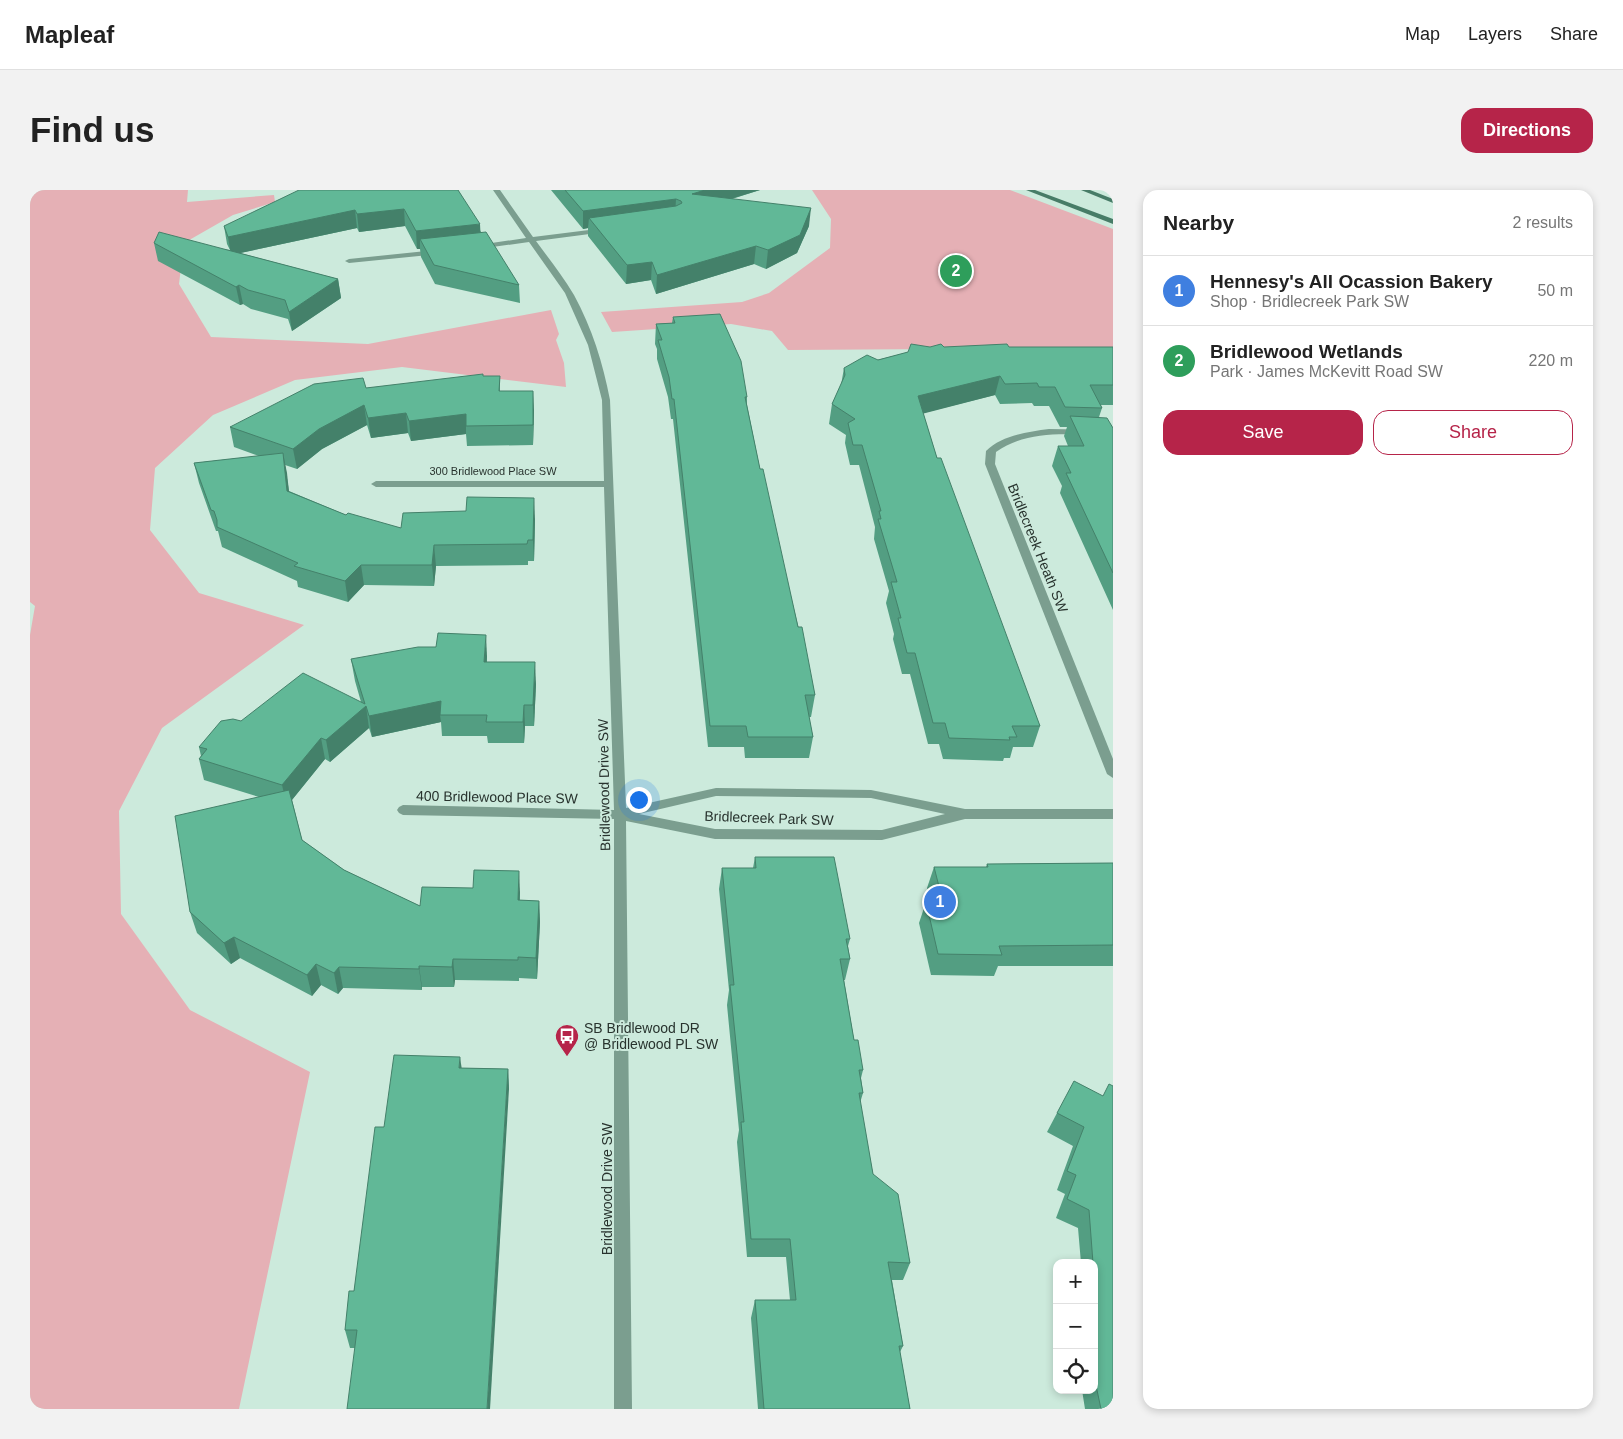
<!DOCTYPE html>
<meta charset="utf-8">
<style>
:root{--surface:#fff;--page:#f2f2f2;--text:#222;--muted:#767676;--line:#e0e0e0;--accent:#b62449}
body{margin:0;font-family:Helvetica,sans-serif;background:var(--page);color:var(--text)}
.controls{position:absolute;right:15px;bottom:15px;display:grid;overflow:hidden;border-radius:10px;box-shadow:0 2px 8px #0003}
.controls button{width:45px;height:45px;display:grid;place-items:center;padding:0;border:0;border-bottom:1px solid var(--line);background:var(--surface);color:var(--text);font:25px sans-serif}
.you{position:absolute;left:608px;top:609px;width:18px;height:18px;margin:-12px;border:4px solid #fff;border-radius:50%;background:#1a73e8;box-shadow:0 0 0 8px #1a73e833}
.badge{display:grid;place-items:center;width:32px;height:32px;border-radius:50%;background:var(--accent);color:#fff;font-size:16px;font-weight:700}
.pin{position:absolute;translate:-50% -50%;border:2px solid #fff;box-shadow:0 1px 5px #0006}
.list{margin:0;padding:0;list-style:none}
h2{display:flex;justify-content:space-between;align-items:center;height:65px;margin:0;padding:0 20px;font-size:21px}
h2 small{font-size:16px;font-weight:400;color:var(--muted)}
.list li{display:grid;grid-template-columns:32px 1fr auto;gap:15px;align-items:center;box-sizing:border-box;height:70px;padding:0 20px;border-top:1px solid var(--line)}
.list b{display:block;font-size:19px;white-space:nowrap}
.list p{margin:0;font-size:16px;white-space:nowrap;color:var(--muted)}
.list em{font-size:16px;font-style:normal;color:var(--muted)}
.actions{display:flex;gap:10px;padding:15px 20px}
.actions a{flex:1;padding:11px 0;border:1px solid var(--accent);border-radius:15px;text-align:center;font-size:18px;color:var(--accent)}
.actions .main{background:var(--accent);color:#fff}
.icon{flex:none;width:28px;height:28px;fill:none;stroke:currentColor;stroke-width:2;stroke-linecap:round;stroke-linejoin:round}
.map{position:relative;flex:none;width:1083px;height:1219px;overflow:hidden;border-radius:15px}
header{display:flex;align-items:center;gap:30px;box-sizing:border-box;height:70px;padding:0 25px;background:var(--surface);border-bottom:1px solid var(--line)}
header strong{font-size:24px}
nav{display:flex;gap:28px;margin-inline-start:auto;font-size:18px}
.intro{display:flex;align-items:center;justify-content:space-between;box-sizing:border-box;height:120px;padding:0 30px}
h1{margin:0;font-size:35px}
.button{padding:12px 22px;border-radius:15px;background:var(--accent);color:#fff;font-size:18px;font-weight:700}
main{display:flex;gap:30px;padding:0 30px}
aside{flex:1;background:var(--surface);border-radius:15px;box-shadow:0 2px 8px #0003}
.map>svg:first-child{display:block}
</style>
<header>
<strong>Mapleaf</strong>
<nav><a>Map</a><a>Layers</a><a>Share</a></nav>
</header>
<div class="intro"><h1>Find us</h1><a class="button">Directions</a></div>
<main>
<div class="map">
<svg width="1083" height="1219" viewBox="0 0 1083 1219">
<rect width="100%" height="100%" fill="#cceadc"/>
<g fill="#e5b0b5">
<path d="M0,0H158L157,12L244,5L245,12L203,25L154,53L149,94L181,147L338,154L521,120L529,144L526,150L534,173L536,197L372,177L265,190L183,225L125,278L120,340L169,403L274,435L132,538L89,621L91,724L160,820L280,882L209,1219H0V445L5,416L0,412Z"/>
<path d="M782,0H980L1083,39V158L758,160L742,141L701,134L582,142L571,122L712,112L739,103L800,58L801,29Z"/>
</g>
<g fill="none" stroke-linecap="round" stroke-linejoin="round">
<g fill="#7b9e8f" fill-rule="evenodd">
<path d="M463,0H470L503,47L575,38L579,40L575,42L506,51C519,69 533,86 544,105C562,138 573,173 580,210L596,618L686,598L841,600L935,619H1083V629H935L852,650L685,649L596,631L602,1219H584V629L373,625L369,623L367,620L369,617L373,615L584,620L574,297H346L341,294L346,291H574L572,210L558,155L535,103L499,52L448,59L444,57L448,55L496,48ZM686,606L841,608L915,624L852,640L685,639L609,624Z"/>
<path d="M406,60L410,62L409,64L319,73L315,71L319,69Z"/>
<path d="M1019,239L1083,240V246C1043,245 1000,238 966,262L965,274L1083,569V588L1077,584L955,274L956,261C972,245 997,242 1019,239Z"/>
</g>
<g fill="#477c67" fill-rule="evenodd">
<path d="M996,0H1005L1083,29V34Z"/>
<path d="M1051,0H1060L1083,9V13Z"/>
</g>
</g>
<g fill="#539e82">
<path d="M428,0L451,42L489,95L490,113L405,94L391,67L390,59H387L375,36L329,42L327,38L210,63L308,89L311,108L262,141L258,129L221,119L213,114L210,115L128,71L124,53L200,60L197,54L194,36Z"/>
<path d="M521,0H730L702,9L779,36L767,63L736,79L724,74L626,104L621,90L596,94L558,46V38L553,39Z"/>
<path d="M643,127L717,207V215L730,279L785,505L781,527H779L783,547L779,568H715L714,557H678L643,229H641L638,207L627,169V159L625,154L626,134L642,133Z"/>
<path d="M900,157H1083V215H1071L1072,218L1069,227L1083,238V420L1030,303L1032,296L1022,276L1028,256H1038L1034,246L1037,237H1030L1019,216H1004L1002,213L970,214L965,205L893,223L907,268L1010,536L1003,557H983L980,568H974L973,571L913,569L909,554H898L880,484H872L863,449L864,444L856,413L859,401L844,349L845,337L829,275H820L815,253L816,245L799,234L802,214L811,195L814,178Z"/>
<path d="M453,186H470V201L504,220L503,255L437,256L436,244L381,251L378,243L341,248L337,235L292,259L267,279L255,275L259,301L316,325L371,338L505,329L504,371H498V375L406,376L404,396L334,395L318,412L268,397L267,391L192,357L188,341H186L169,293L164,273L229,266L204,257L200,237L336,198Z"/>
<path d="M457,466V472L506,494L504,536H495L494,553H458L457,546H412L411,532L342,547L339,538L300,572L295,569L262,610L272,650L314,680L390,716L490,702V710L509,711L510,732L507,789L489,788V791L425,790L424,797H392V800L313,798L308,804L291,795L282,806L210,768L201,774L167,743L160,722L229,607L174,590L169,569L171,566L169,557L211,531L331,512L325,491L321,469Z"/>
<path d="M725,667L820,749L818,756L820,769L815,790H814L824,850L833,880L831,888L833,903L830,913L843,984L880,1073L873,1090H862L873,1156L870,1162L880,1219H728L721,1128L725,1110H760L756,1067H717L707,952L709,940L697,815L699,800L689,699L692,678H723Z"/>
<path d="M1083,673V776H968L964,786L901,785L889,733L896,712H901L897,698L904,677H956L957,674Z"/>
<path d="M432,878L478,879L479,899L325,1158H320L315,1140L324,1101L354,937Z"/>
<path d="M1073,906L1083,1219H1055L1052,1200H1064V1073H1051L1048,1038L1026,1028L1035,1004L1027,1000L1043,956L1017,942L1027,923Z"/>
</g>
<g fill="#44816a">
<path d="M675,0H730L661,21L662,4Z"/>
<path d="M646,9L645,26L559,28L558,38L553,39V21Z"/>
<path d="M781,18L779,36L767,63L736,79L738,60Z"/>
<path d="M374,19L375,36L329,42L327,24Z"/>
<path d="M325,20L327,38L201,65L198,47Z"/>
<path d="M450,34L451,52L390,49V59H387L386,41Z"/>
<path d="M726,56L724,74L626,104L627,85Z"/>
<path d="M622,72L621,90L596,94L597,75Z"/>
<path d="M308,89L311,108L262,141L259,122Z"/>
<path d="M209,95L213,114L210,115L206,97Z"/>
<path d="M970,186L965,205L884,226L888,206Z"/>
<path d="M503,201L504,220L503,255Z"/>
<path d="M334,215L337,235L292,259L267,279L263,259L289,239Z"/>
<path d="M376,223L378,243L341,248L338,228Z"/>
<path d="M436,224V244L381,251L379,231Z"/>
<path d="M253,263L257,283L261,321L257,301Z"/>
<path d="M504,308L505,329L504,371L503,350Z"/>
<path d="M404,355L406,376L404,396L402,375Z"/>
<path d="M331,375L334,395L318,412L315,391Z"/>
<path d="M456,445L457,466L455,494L454,472Z"/>
<path d="M505,472L506,494L504,536L503,515Z"/>
<path d="M411,511L410,525L411,532L342,547L339,526Z"/>
<path d="M494,515L495,536L494,553L493,532Z"/>
<path d="M336,516L339,538L300,572L296,550Z"/>
<path d="M291,548L295,569L257,616L252,595Z"/>
<path d="M489,681L490,702L488,731V710Z"/>
<path d="M509,711L510,732L507,789L506,768Z"/>
<path d="M204,747L210,768L201,774L194,753Z"/>
<path d="M423,769L425,790L424,797L422,777Z"/>
<path d="M286,774L291,795L282,806L277,785Z"/>
<path d="M389,776L392,797V800L389,779Z"/>
<path d="M309,777L313,798L308,804L304,783Z"/>
<path d="M430,867L433,887L429,878Z"/>
<path d="M478,879L479,899L460,1219H457Z"/>
</g>
<g fill="#61b897" stroke="#44816a">
<path d="M269,0H428L450,34L386,41L374,19L327,24L325,20L198,47L194,36Z"/>
<path d="M535,0H675L662,4L781,18L770,45L738,60L726,56L627,85L622,72L597,75L559,28L646,16L652,13L651,11L646,9L553,21Z"/>
<path d="M129,42L308,89L259,122L255,110L218,100L209,95L206,97L124,53Z"/>
<path d="M456,42L489,95L404,75L390,49Z"/>
<path d="M690,124L711,171L717,207H715L730,279H733L768,437H772L785,505H775L783,547H718L716,536H680L644,209H642L639,187L628,150H632L626,134L645,133L643,127Z"/>
<path d="M881,154L900,157L911,154L914,157L977,154L979,157H1083V195H1060L1072,218L1035,217L1025,197H1009L1007,193L975,194L970,186L888,206L907,268H911L1010,536H982L987,547H979L980,550L919,548L915,533H903L885,463H877L868,428H871L861,392H867L848,329H851L849,321H851L832,255H823L818,233L825,229L802,214L815,185L814,178L837,165L848,170L878,162Z"/>
<path d="M453,184V186H470L469,201H503V235L436,236V224L379,231L376,223L338,228L334,215L289,239L263,259L200,237L284,194L333,188L336,198Z"/>
<path d="M1040,226L1077,228L1083,238V383L1036,283H1041L1028,256H1054Z"/>
<path d="M253,263L257,301L316,325L318,323L371,338L373,323L436,321L437,307L504,308L503,350H498L497,354L404,355L402,375H331L315,391L264,376L268,373L187,337V330L184,321L181,320L164,273Z"/>
<path d="M408,443L456,445L454,472H505L503,515H494L493,532H456L457,525H410L411,511L339,526L336,516L296,550L291,548L252,595L169,569L177,559L169,557L191,531L203,529L211,531L273,483L335,514L321,469L388,457H406Z"/>
<path d="M259,600L272,650L314,680L390,716L392,697L443,698L444,680L489,681L488,710L509,711L506,768L488,767V770L423,769L422,777L389,776V779L309,777L304,783L286,774L277,785L204,747L194,753L160,722L145,626Z"/>
<path d="M725,667H804L820,749H816L820,769H810L824,850H828L833,880H829L833,903H829L843,984L868,1004L880,1073L858,1072L873,1156H869L880,1219H734L725,1110H766L760,1049H721L711,932H714L700,795H704L692,678H726Z"/>
<path d="M1083,673V755L969,756L972,765L908,764L896,712H913L904,677H958L957,674Z"/>
<path d="M364,865L430,867L429,878L478,879L457,1219H317L327,1140H315L319,1101H324L345,937H354Z"/>
<path d="M1044,891L1073,906L1079,894L1083,896V1219H1071L1064,1186V1073H1063L1059,1020L1037,1009L1046,985L1037,981L1054,937L1027,923Z"/>
</g>
<defs>
<g id="bus-pin" transform="scale(1.25)"><path d="M0 17L-7.5 6A9.5 9.5 0 1 1 7.5 6Z" fill="#b62449" stroke="#cceadc"/><path d="M-5-6H5V4H4V6H2V4H-2V6H-4V4H-5ZM-3.5-4V0h7V-4ZM-3.5 1.2v1.5H-2V1.2ZM2 1.2v1.5H3.5V1.2Z" fill="#fff"/></g>
</defs>
<g fill-rule="evenodd">
<use href="#bus-pin" x="537" y="846"/>
</g>
<g text-anchor="middle" dominant-baseline="central" stroke-width="4" stroke-linejoin="round" paint-order="stroke">
<g font-size="11" fill="#28332e" stroke="#cceadc">
<text x="463" y="281">300 Bridlewood Place SW</text>
</g>
<g font-size="14" fill="#28332e" stroke="#cceadc">
<text transform="translate(1008 358) rotate(68)">Bridlecreek Heath SW</text>
<text transform="translate(574 595) rotate(-91)">Bridlewood Drive SW</text>
<text transform="translate(467 607) rotate(1)">400 Bridlewood Place SW</text>
<text transform="translate(739 628) rotate(2)">Bridlecreek Park SW</text>
<text transform="translate(577 999) rotate(-90)">Bridlewood Drive SW</text>
</g>
<g font-size="14" fill="#28332e" stroke="#cceadc" text-anchor="start">
<text x="554" y="838">SB Bridlewood DR<tspan x="554" dy="16">@ Bridlewood PL SW</tspan></text>
</g>
</g>
</svg>
<div class="controls">
<button>+</button>
<button>−</button>
<button><svg class="icon" aria-label="locate" viewBox="0 0 24 24"><circle cx="12" cy="12" r="6"/><path d="M12 2v4M12 18v4M2 12h4M18 12h4"/></svg></button>
</div>
<div class="you"></div>
<div class="pin badge" style="left:910px;top:712px;background:#3f7fe0">1</div>
<div class="pin badge" style="left:926px;top:81px;background:#2e9e5b">2</div>
</div>
<aside>
<h2>Nearby<small>2 results</small></h2>
<ul class="list">
<li><span class="badge" style="background:#3f7fe0">1</span><div><b>Hennesy's All Ocassion Bakery</b><p>Shop · Bridlecreek Park SW</p></div><em>50 m</em></li>
<li><span class="badge" style="background:#2e9e5b">2</span><div><b>Bridlewood Wetlands</b><p>Park · James McKevitt Road SW</p></div><em>220 m</em></li>
</ul>
<div class="actions"><a class="main">Save</a><a>Share</a></div>
</aside>
</main>
